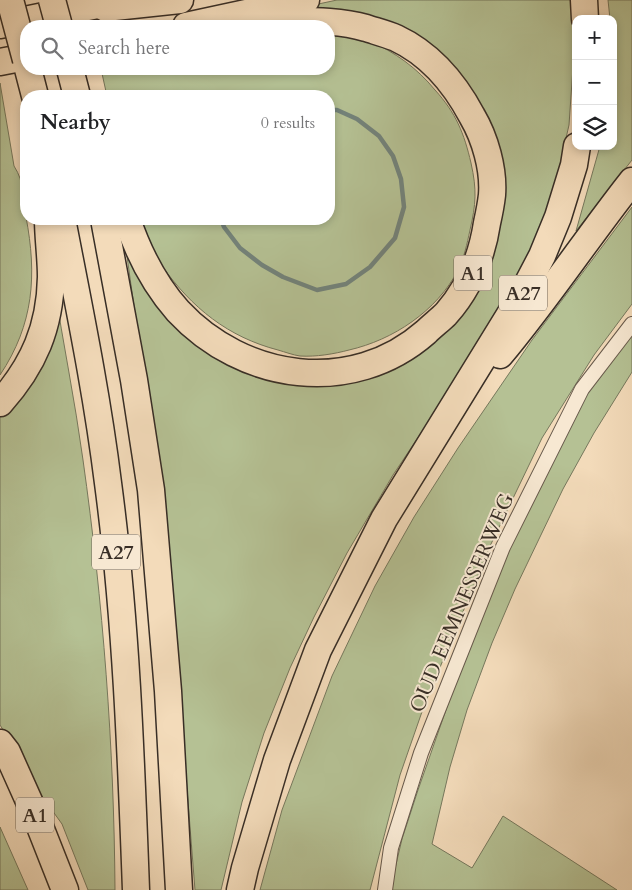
<!DOCTYPE html>
<meta charset="utf-8">
<style>
:root{--surface:#fff;--page:#f6f6f6;--text:#202124;--muted:#757577;--line:#e0e0e0}
body{margin:0;font-family:Cardo,serif;background:var(--page);color:var(--text)}
.controls{position:absolute;right:15px;top:15px;display:grid;overflow:hidden;border-radius:10px;box-shadow:0 2px 8px #0003}
.controls button{width:45px;height:45px;display:grid;place-items:center;padding:0;border:0;border-bottom:1px solid var(--line);background:var(--surface);color:var(--text);font:25px sans-serif}
.list{margin:0;padding:0;list-style:none}
h2{display:flex;justify-content:space-between;align-items:center;height:65px;margin:0;padding:0 20px;font-size:21px}
h2 small{font-size:16px;font-weight:400;color:var(--muted)}
.icon{flex:none;width:28px;height:28px;fill:none;stroke:currentColor;stroke-width:2;stroke-linecap:round;stroke-linejoin:round}
.map{position:relative;flex:none;width:632px;height:890px;overflow:hidden}
.search{position:absolute;background:var(--surface);box-shadow:0 2px 8px #0003;left:20px;top:20px;width:315px;height:55px;display:flex;align-items:center;gap:12px;box-sizing:border-box;padding:0 18px;border-radius:20px;color:var(--muted);font-size:19px}
.panel{position:absolute;background:var(--surface);box-shadow:0 2px 8px #0003;left:20px;top:90px;width:315px;height:135px;border-radius:20px}
.map>svg:first-child{display:block}
</style>
<div class="map">
<svg width="632" height="890" viewBox="0 0 632 890">
<rect width="100%" height="100%" fill="#f3dbba"/>
<filter id="stains"><feTurbulence type="fractalNoise" baseFrequency=".004" numOctaves="4"/><feColorMatrix values="0 0 0 0 .2 0 0 0 0 .09 0 0 0 0 .02 0 0 0 .5 -.17"/></filter>
<radialGradient id="worn" r=".72"><stop offset=".6" stop-color="#630" stop-opacity="0"/><stop offset="1" stop-color="#630" stop-opacity=".3"/></radialGradient>
<g fill="#b5c194" stroke="#76785d">
<path d="M337,0H572L575,38L569,125L549,213L533,253L467,364L393,475L347,553L314,617L290,668L264,733L242,802L221,890H195L168,548L124,235L170,305L316,382L434,338L503,190L440,60L295,9Z"/>
<path d="M608,0H632V160L576,231L600,146H613V19H610Z"/>
<path d="M329,35C337,35 347,34 355,35C360,36 365,39 369,41C395,52 417,68 435,90C456,113 464,133 471,163C477,190 476,204 470,230C467,244 464,258 458,270C437,311 393,340 349,350C334,354 316,357 300,356C293,355 285,352 278,350C228,337 192,308 162,266C152,252 146,234 138,219H329V96H107L101,69H329Z"/>
<path d="M0,83L14,166C25,183 23,198 26,217C37,275 34,324 0,375Z"/>
<path d="M632,207V304L594,355L542,438L491,544L424,706L400,775L370,890H260L282,810L332,676L375,586L414,517L458,448L532,340Z"/>
<path d="M54,284C63,343 75,401 83,460C103,602 114,746 115,890H88L62,824L36,788L19,755L0,725V415Z"/>
<path d="M632,331V372L594,433L563,489L515,589L492,643L467,710L450,767L432,844L472,868L503,816L617,890H390L402,839L418,790L454,687L509,547L569,426L590,389Z"/>
<path d="M0,827L28,890H0Z"/>
</g>
<g fill="none" stroke-linecap="round" stroke-linejoin="round">
<path stroke="#73837b" stroke-width="4.5" d="M221,219L224,227L240,248L262,265L283,277L317,290L346,284L370,267L395,238L404,207L401,179L393,156L379,136L357,119L337,110H329"/>
<g stroke="#67594b" stroke-width="16">
<path id="minor" d="M385,890L391,848L421,753L503,547L582,389L632,324"/>
</g>
<g stroke="#382e26" stroke-width="29">
<g id="motorway">
<path d="M584,0L585,19"/>
<path d="M105,8L180,0"/>
<path d="M0,25L122,0"/>
<path d="M186,26L306,0"/>
<path d="M0,62L26,57"/>
<path d="M28,69L35,96"/>
<path d="M70,69L77,96"/>
<path d="M62,219C79,307 97,394 108,483C126,618 131,754 136,890"/>
<path d="M104,219L134,380L151,490L168,691L179,890"/>
<path d="M127,219C138,252 154,284 178,311C243,381 352,397 426,332C432,326 440,320 446,314C469,288 482,256 487,223C489,214 491,204 492,195C494,169 485,138 472,116C455,84 430,54 396,38C387,34 375,31 366,28C342,21 317,21 292,21C266,21 240,21 214,21"/>
<path d="M500,355C547,299 587,238 632,181"/>
<path d="M0,403C34,365 50,327 51,277C51,257 48,238 48,219"/>
<path d="M0,743L7,752L37,819L65,890"/>
<path d="M240,890L245,868L277,760L318,650L384,519L520,298L542,256L558,217L574,165L577,146"/>
</g>
</g>
<use href="#minor" stroke="#f7e8d2" stroke-width="14"/>
<use href="#motorway" stroke="#f3dbba" stroke-width="26"/>
<g stroke="#382e26" stroke-width="29" stroke-linecap="butt">
<g id="motorway-bridge">
<path d="M10,0L26,60"/>
<path d="M52,0L59,26"/>
</g>
</g>
<use href="#motorway-bridge" stroke="#f3dbba" stroke-width="26"/>
</g>
<g text-anchor="middle" dominant-baseline="central" stroke-width="4" stroke-linejoin="round" paint-order="stroke">
<g fill="#f7e8d2" stroke="#71665a" stroke-width="1">
<rect x="454" y="255.5" width="38" height="35" rx="4"/>
<rect x="499" y="275.5" width="48" height="35" rx="4"/>
<rect x="92" y="534.5" width="48" height="35" rx="4"/>
<rect x="16" y="797.5" width="38" height="35" rx="4"/>
</g>
<g font-size="20" font-weight="bold" fill="#382e26">
<text x="473" y="273">A1</text>
<text x="523" y="293">A27</text>
<text x="116" y="552">A27</text>
<text x="35" y="815">A1</text>
</g>
<g font-size="21" fill="#382e26" stroke="#f7e8d2">
<text transform="translate(462 603) rotate(-67)">OUD EEMNESSERWEG</text>
</g>
</g>
<rect width="100%" height="100%" filter="url(#stains)"/>
<rect width="100%" height="100%" fill="url(#worn)"/>
</svg>
<div class="controls">
<button>+</button>
<button>−</button>
<button><svg class="icon" aria-label="layers" viewBox="0 0 24 24"><path d="M12 4l9 5-9 5-9-5zM3 14l9 5 9-5"/></svg></button>
</div>
<div class="search"><svg class="icon" aria-label="search" viewBox="0 0 24 24"><circle cx="10" cy="10" r="6"/><path d="M15 15l6 6"/></svg>Search here</div>
<section class="panel">
<h2>Nearby<small>0 results</small></h2>
<ul class="list">
</ul>
</section>
</div>
